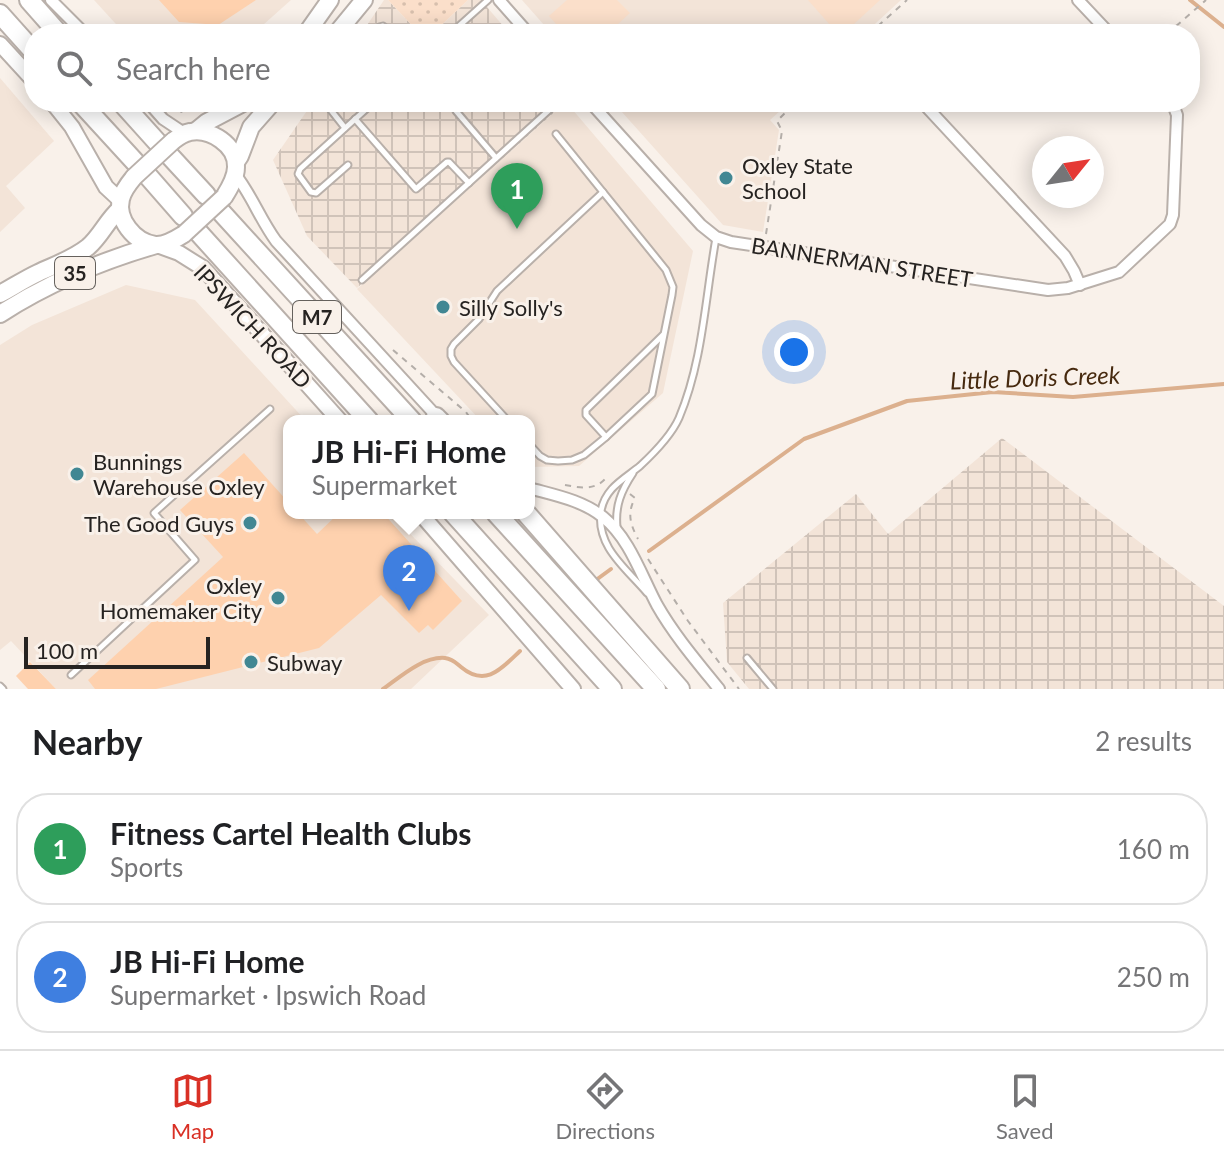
<!DOCTYPE html>
<meta charset="utf-8">
<style>
:root{--surface:#fff;--page:#f6f6f6;--text:#202124;--muted:#757577;--line:#e0e0e0;--accent:#d93025}
body{margin:0;font-family:Lato,sans-serif;background:var(--page);color:var(--text)}
.compass{position:absolute;left:1032px;top:136px;width:72px;height:72px;border-radius:50%;background:var(--surface);box-shadow:0 4px 20px #0003;rotate:60deg}
.scale{position:absolute;left:24px;bottom:20px;width:186px;box-sizing:border-box;padding-left:8px;border:4px solid #262321;border-top:0;font-size:22px;line-height:28px;white-space:nowrap;color:#262321;-webkit-text-stroke:6px #f9f1ea;paint-order:stroke}
.you{position:absolute;left:794px;top:352px;width:28px;height:28px;margin:-20px;border:6px solid #fff;border-radius:50%;background:#1a73e8;box-shadow:0 0 0 12px #1a73e833}
.badge{display:grid;place-items:center;width:52px;height:52px;border-radius:50%;background:var(--accent);color:#fff;font-size:26px;font-weight:700}
.pin{position:absolute;translate:-50% -66px;filter:drop-shadow(0 2px 4px #0008)}
.pin::after{content:'';position:absolute;top:42px;width:28px;height:24px;background:inherit;clip-path:polygon(0 0,100% 0,50% 100%)}
.popup{position:absolute;left:283px;top:415px;width:252px;height:104px;box-sizing:border-box;display:grid;place-content:center;border-radius:16px;background:var(--surface);filter:drop-shadow(0 2px 6px #0005);font-size:26px;white-space:nowrap;color:var(--muted)}
.popup b{font-size:30px;color:var(--text)}
.popup::after{content:'';position:absolute;left:50%;top:100%;margin-left:-16px;border:16px solid transparent;border-top-color:var(--surface)}
.list{margin:0;padding:0;list-style:none}
h2{display:flex;justify-content:space-between;align-items:center;height:104px;margin:0;padding:0 32px;font-size:34px}
h2 small{font-size:26px;font-weight:400;color:var(--muted)}
.list li{display:grid;grid-template-columns:52px 1fr auto;gap:24px;align-items:center;box-sizing:border-box;height:112px;margin:0 16px 16px;padding:0 16px;border:2px solid var(--line);border-radius:32px}
.list b{display:block;font-size:30px;white-space:nowrap}
.list p{margin:0;font-size:26px;white-space:nowrap;color:var(--muted)}
.list em{font-size:26px;font-style:normal;color:var(--muted)}
.icon{flex:none;width:44px;height:44px;fill:none;stroke:currentColor;stroke-width:2;stroke-linecap:round;stroke-linejoin:round}
.map{position:relative;flex:none;width:1224px;height:689px;overflow:hidden}
.search{position:absolute;background:var(--surface);box-shadow:0 4px 20px #0003;left:24px;right:24px;top:24px;height:88px;display:flex;align-items:center;gap:20px;box-sizing:border-box;padding:0 28px;border-radius:32px;color:var(--muted);font-size:30px}
.sheet{height:360px;background:var(--surface)}
nav{display:flex;justify-content:space-around;align-items:center;box-sizing:border-box;height:112px;border-top:2px solid var(--line);background:var(--surface);font-size:22px;color:var(--muted)}
nav a{display:grid;justify-items:center;gap:4px}
nav .on{color:var(--accent)}
.map>svg:first-child{display:block}
</style>
<div class="map">
<svg width="1224" height="689" viewBox="0 0 1224 689">
<defs>
<pattern id="industrial-grid" width="8" height="8" patternUnits="userSpaceOnUse" patternTransform="scale(2)"><rect width="8" height="8" fill="#f3e4d8"/><path d="M0 4h8M4 0v8" fill="none" stroke="#d0c3b9"/></pattern>
<pattern id="park-dots" width="8" height="8" patternUnits="userSpaceOnUse" patternTransform="scale(2)"><rect width="8" height="8" fill="#fbdfca"/><path d="M2 2h.1M6 6h.1" fill="none" stroke="#d7bfad" stroke-width="1.8" stroke-linecap="round"/></pattern>
</defs>
<rect width="100%" height="100%" fill="#f9f1ea"/>
<g fill="#f3e4d8">
<path d="M94,0H291L253,34H125Z"/>
<path d="M522,0H901L864,34H552Z"/>
<path d="M0,78L54,141L6,186L25,208L0,232Z"/>
<path d="M566,102L693,251L663,393L579,466L529,467V421H481L357,289Z"/>
<path d="M613,102H790L770,120L779,130L763,232L723,225Z"/>
<path d="M126,285L195,300L306,421H289V513H390L489,615L411,689H56L11,641L0,650V345L32,325Z"/>
</g>
<g fill="url(#industrial-grid)">
<path d="M384,0H388L420,34H361Z"/>
<path d="M468,0H481L510,34H432Z"/>
<path d="M313,102H566L357,288L307,236L273,160Z"/>
<path d="M1002,438L1224,606V689H749L727,662L723,603L856,494L888,534Z"/>
</g>
<path fill="url(#park-dots)" d="M388,0H468L432,34H420Z"/>
<g fill="#fbdfca">
<path d="M567,0H617L630,13L607,34H565L549,16Z"/>
<path d="M808,0H880L843,34H838Z"/>
</g>
<g fill="none" stroke-linecap="round" stroke-linejoin="round">
<g stroke="#dcb08e" stroke-width="4">
<path d="M1190,0L1224,27"/>
<path d="M649,551L804,439L907,401L993,392L1073,397L1224,384"/>
<path d="M596,580L611,569"/>
<path d="M383,689C400,677 423,656 445,658C453,659 456,663 461,667C486,688 502,668 520,651"/>
</g>
</g>
<g fill="#fed1ae">
<path d="M159,0H256L206,33V24L179,22Z"/>
<path d="M244,453L289,503V513H298L317,534L339,513H383L462,601L433,630L428,625L419,633L381,595L319,648L156,689H95L88,680L223,557L180,510Z"/>
<path d="M30,662L56,689H28L16,676Z"/>
</g>
<g fill="none" stroke-linecap="round" stroke-linejoin="round">
<g stroke="#b9b0aa" stroke-width="9">
<g id="lane">
<path d="M374,34L379,27L383,26L393,34"/>
<path d="M450,34L488,0"/>
<path d="M331,102L330,109L345,128"/>
<path d="M456,111L496,158"/>
<path d="M355,119L416,189L447,162H449L469,183"/>
<path d="M348,165L316,193L311,192L298,174L300,169L374,102"/>
<path d="M362,280L558,102"/>
<path d="M508,421L454,362L451,356V349L454,344L479,319L497,291L603,192"/>
<path d="M606,437L586,415V410L663,335"/>
<path d="M529,444L540,456L547,460L558,461L572,460L584,455L606,437L652,394L672,295L673,287L666,270L556,134"/>
<path d="M617,527C615,506 621,491 633,473"/>
<path d="M647,593C626,568 596,547 601,511C605,488 624,479 640,466C654,453 671,436 679,418C703,361 705,299 716,238"/>
<path d="M747,658L773,689"/>
<path d="M71,675L195,560L154,513L270,409"/>
<path d="M0,686L3,689"/>
</g>
</g>
<g stroke="#b9b0aa" stroke-width="14">
<g id="street">
<path d="M51,0L85,34"/>
<path d="M499,0L529,34"/>
<path d="M1078,0L1110,34"/>
<path d="M148,102L163,119L184,133"/>
<path d="M590,102L701,225L716,237L731,242L1048,290L1068,288L1119,272L1170,224L1173,215L1177,115L1172,102"/>
<path d="M922,102L1065,256L1074,271L1080,285"/>
<path d="M235,174C251,194 260,219 276,241L440,420"/>
<path d="M529,488C554,495 582,500 603,517C630,539 641,575 657,605C674,635 698,663 719,689"/>
</g>
</g>
<g stroke="#b9b0aa" stroke-width="18">
<g id="secondary">
<path d="M0,44L34,81"/>
<path d="M52,102L72,127L106,187L120,200"/>
<path d="M157,245L179,253L203,268L340,421"/>
<path d="M420,513L573,689"/>
</g>
</g>
<g stroke="#b9b0aa" stroke-width="20">
<g id="primary">
<path d="M306,34L330,0"/>
<path d="M336,34L364,0"/>
<path d="M196,131L207,122L245,102"/>
<path d="M173,141C178,137 183,133 190,132C210,128 237,145 236,167C236,178 229,189 224,197"/>
<path d="M236,162L240,156L251,127L273,102"/>
<path d="M134,177C129,183 123,190 121,199C116,219 134,242 155,245C165,246 176,239 184,234"/>
<path d="M0,294C13,287 25,279 38,273C55,265 73,259 88,247C101,236 107,220 120,209"/>
<path d="M0,314C48,283 101,261 156,245"/>
</g>
</g>
<g stroke="#b9b0aa" stroke-width="22">
<g id="highway">
<path d="M29,0L59,34"/>
<path d="M0,14L34,52"/>
<path d="M80,102L135,162"/>
<path d="M121,102L157,142"/>
<path d="M170,156L206,195"/>
<path d="M148,176L183,216"/>
<path d="M222,213L412,421"/>
<path d="M199,233L369,421"/>
<path d="M436,417L440,421"/>
<path d="M453,513L612,689"/>
<path d="M496,513L656,689"/>
<path d="M526,513L680,689"/>
</g>
</g>
<g stroke="#b4aea9" stroke-width="2" stroke-dasharray="6 6" stroke-linecap="butt">
<path d="M869,34L907,0"/>
<path d="M1167,34L1206,0"/>
<path d="M180,107L183,118"/>
<path d="M766,234L782,131L777,121L796,102"/>
<path d="M393,350L466,412L472,421"/>
<path d="M565,485C582,488 595,491 607,477L609,478"/>
<path d="M630,494L635,498C627,513 630,524 638,539"/>
<path d="M287,501L289,499"/>
<path d="M648,559L688,621L739,689"/>
</g>
<use href="#lane" stroke="#fff" stroke-width="5"/>
<use href="#street" stroke="#fff" stroke-width="10"/>
<use href="#secondary" stroke="#fff" stroke-width="14"/>
<use href="#primary" stroke="#fff" stroke-width="16"/>
<use href="#highway" stroke="#fff" stroke-width="18"/>
<g stroke="#b9b0aa" stroke-width="20" stroke-linecap="butt">
<g id="primary-bridge">
<path d="M134,177L173,141"/>
<path d="M184,234L224,197"/>
</g>
</g>
<use href="#primary-bridge" stroke="#fff" stroke-width="16"/>
</g>
<g fill="#418793" stroke="#f9f1ea" stroke-width="3">
<circle cx="726" cy="178" r="8"/>
<circle cx="443" cy="307" r="8"/>
<circle cx="77" cy="474" r="8"/>
<circle cx="250" cy="523" r="8"/>
<circle cx="278" cy="598" r="8"/>
<circle cx="251" cy="662" r="8"/>
</g>
<g text-anchor="middle" dominant-baseline="central" stroke-width="6" stroke-linejoin="round" paint-order="stroke">
<g fill="#f9f1ea" stroke="#65615d" stroke-width="2">
<rect x="55" y="257" width="40" height="32" rx="6"/>
<rect x="293" y="301" width="48" height="32" rx="6"/>
</g>
<g font-size="20" font-weight="bold" fill="#262321">
<text x="75" y="273">35</text>
<text x="317" y="317">M7</text>
</g>
<g font-size="22" fill="#262321" stroke="#f9f1ea" text-anchor="start">
<text x="742" y="165">Oxley State<tspan x="742" dy="25">School</tspan></text>
<text x="459" y="307">Silly Solly's</text>
<text x="93" y="461">Bunnings<tspan x="93" dy="25">Warehouse Oxley</tspan></text>
<text x="234" y="523" text-anchor="end">The Good Guys</text>
<text x="262" y="585" text-anchor="end">Oxley<tspan x="262" dy="25">Homemaker City</tspan></text>
<text x="267" y="662">Subway</text>
</g>
<g font-size="22" fill="#262321" stroke="#f9f1ea">
<text transform="translate(862 262) rotate(9)">BANNERMAN STREET</text>
<text transform="translate(253 326) rotate(47)">IPSWICH ROAD</text>
</g>
<g font-size="24" font-style="italic" fill="#472a0f" stroke="#f9f1ea">
<text transform="translate(1035 377) rotate(-2)">Little Doris Creek</text>
</g>
</g>
</svg>
<svg class="compass" viewBox="-18 -18 36 36"><path d="M0-13l5 13h-10z" fill="#e53935"/><path d="M0 13l5-13h-10z" fill="#757577"/></svg>
<div class="scale">100 m</div>
<div class="you"></div>
<div class="pin badge" style="left:517px;top:229px;background:#2e9e5b">1</div>
<div class="pin badge" style="left:409px;top:611px;background:#3f7fe0">2</div>
<div class="popup"><b>JB Hi-Fi Home</b>Supermarket</div>
<div class="search"><svg class="icon" aria-label="search" viewBox="0 0 24 24"><circle cx="10" cy="10" r="6"/><path d="M15 15l6 6"/></svg>Search here</div>
</div>
<section class="sheet">
<h2>Nearby<small>2 results</small></h2>
<ul class="list">
<li><span class="badge" style="background:#2e9e5b">1</span><div><b>Fitness Cartel Health Clubs</b><p>Sports</p></div><em>160 m</em></li>
<li><span class="badge" style="background:#3f7fe0">2</span><div><b>JB Hi-Fi Home</b><p>Supermarket · Ipswich Road</p></div><em>250 m</em></li>
</ul>
</section>
<nav>
<a class="on"><svg class="icon" aria-label="map" viewBox="0 0 24 24"><path d="M3 6l6-2 6 2 6-2v14l-6 2-6-2-6 2zM9 4v14M15 6v14"/></svg>Map</a>
<a><svg class="icon" aria-label="directions" viewBox="0 0 24 24"><path d="M12 3l9 9-9 9-9-9zM9 14v-3h6M13 9l2 2-2 2"/></svg>Directions</a>
<a><svg class="icon" aria-label="saved" viewBox="0 0 24 24"><path d="M7 4h10v16l-5-4-5 4z"/></svg>Saved</a>
</nav>
